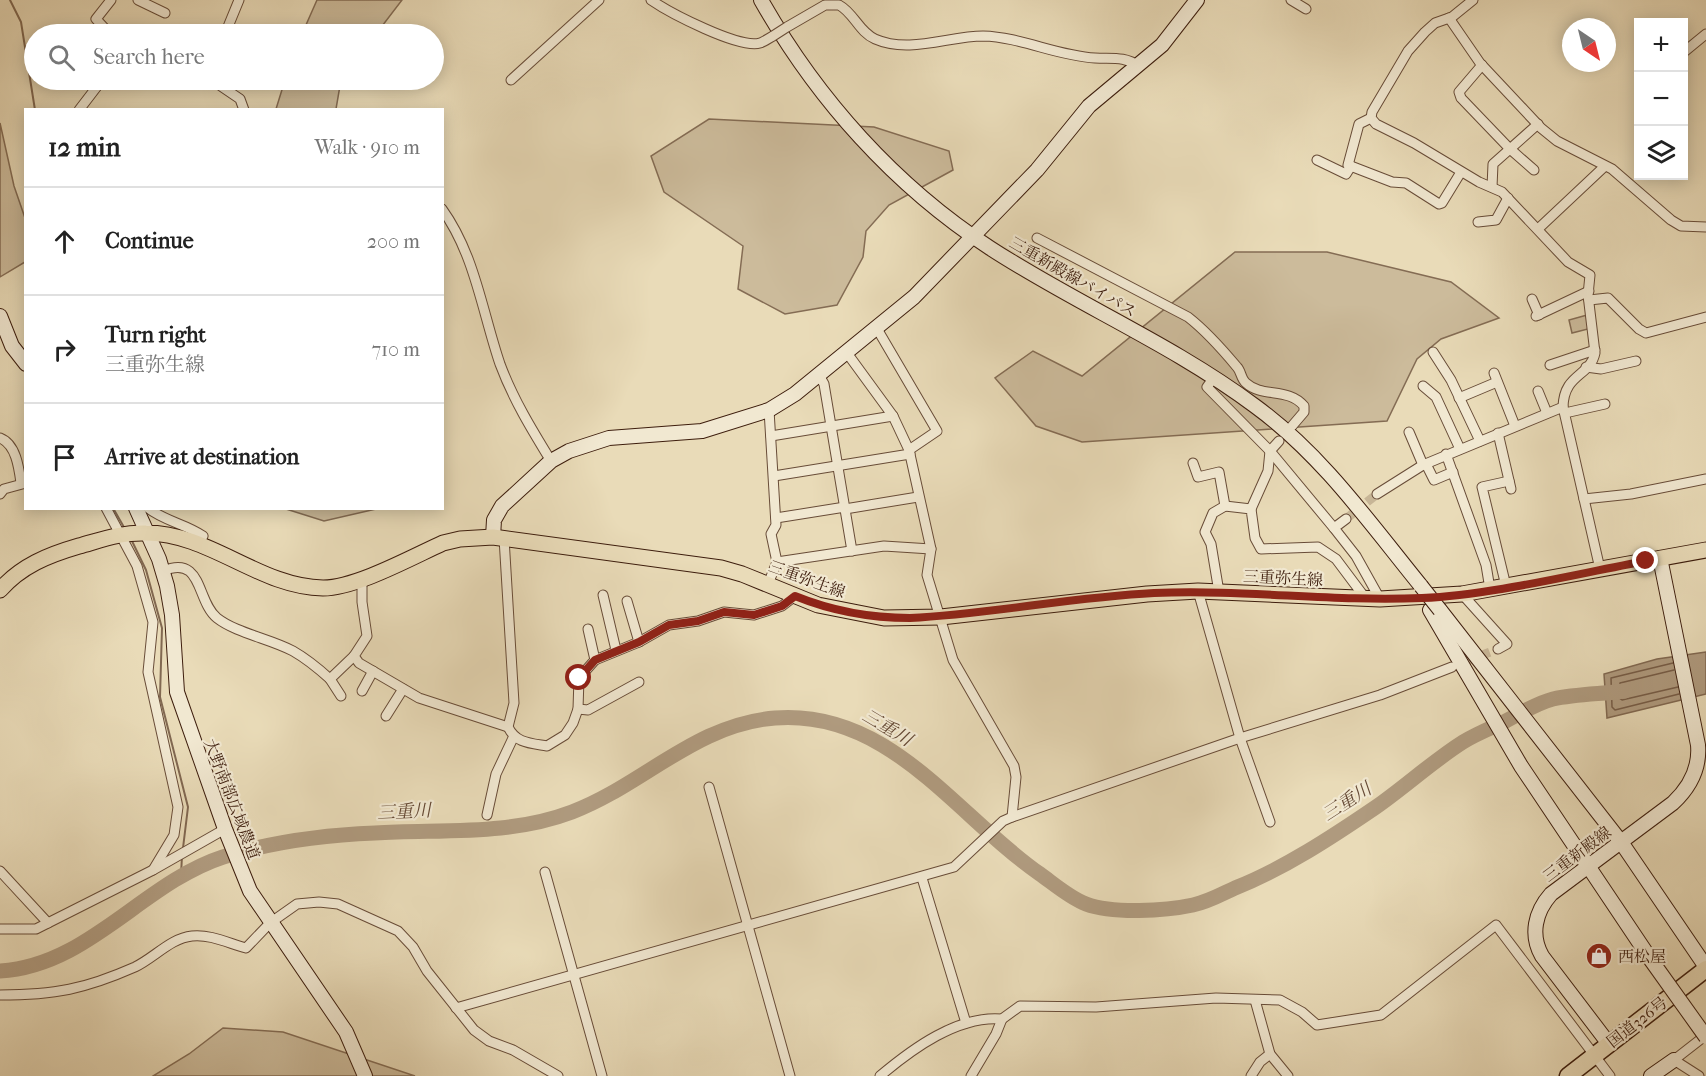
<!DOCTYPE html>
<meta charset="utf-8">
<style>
:root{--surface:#fff;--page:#f6f6f6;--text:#222;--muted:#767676;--line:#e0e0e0}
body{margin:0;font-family:"IM FELL French Canon","Noto Serif JP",serif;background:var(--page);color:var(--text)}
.controls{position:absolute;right:18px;top:18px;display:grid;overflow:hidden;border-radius:0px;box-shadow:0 3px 15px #0003}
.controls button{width:54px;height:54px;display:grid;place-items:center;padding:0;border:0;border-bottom:2px solid var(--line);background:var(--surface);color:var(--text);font:30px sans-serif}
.compass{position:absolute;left:1562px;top:18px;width:54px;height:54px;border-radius:50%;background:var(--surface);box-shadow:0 3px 15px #0003;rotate:145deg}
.stop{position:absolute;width:18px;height:18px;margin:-14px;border:4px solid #8f2418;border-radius:50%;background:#fff}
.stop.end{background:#8f2418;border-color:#fff;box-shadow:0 2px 6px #0008}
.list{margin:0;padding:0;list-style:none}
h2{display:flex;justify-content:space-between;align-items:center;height:78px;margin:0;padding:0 24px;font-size:26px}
h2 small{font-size:20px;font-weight:400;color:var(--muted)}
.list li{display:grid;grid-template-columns:39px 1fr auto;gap:18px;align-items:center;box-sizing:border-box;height:108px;padding:0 24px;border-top:2px solid var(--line)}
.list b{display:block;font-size:22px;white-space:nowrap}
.list p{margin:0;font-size:20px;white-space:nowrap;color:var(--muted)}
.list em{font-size:20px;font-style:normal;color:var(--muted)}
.icon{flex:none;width:33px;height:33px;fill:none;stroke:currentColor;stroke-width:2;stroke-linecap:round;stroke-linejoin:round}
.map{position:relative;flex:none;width:1706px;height:1076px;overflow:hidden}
.search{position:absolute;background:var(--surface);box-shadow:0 3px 15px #0003;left:24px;top:24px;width:420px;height:66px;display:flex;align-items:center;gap:15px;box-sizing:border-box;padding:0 21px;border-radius:33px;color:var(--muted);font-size:22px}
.panel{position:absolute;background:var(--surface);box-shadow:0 3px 15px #0003;left:24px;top:108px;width:420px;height:402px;border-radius:0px}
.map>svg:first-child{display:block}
</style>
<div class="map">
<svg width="1706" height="1076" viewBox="0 0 1706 1076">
<rect width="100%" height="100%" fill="#e9dbb8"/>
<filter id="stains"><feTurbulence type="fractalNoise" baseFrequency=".00333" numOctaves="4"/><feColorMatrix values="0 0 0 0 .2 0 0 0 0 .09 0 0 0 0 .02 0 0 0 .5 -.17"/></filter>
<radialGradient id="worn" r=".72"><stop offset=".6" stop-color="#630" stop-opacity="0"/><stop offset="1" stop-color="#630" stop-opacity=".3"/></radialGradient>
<g fill="#ccbb9b" stroke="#846c54" stroke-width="1.5">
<path d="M317,0H402L376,34H302Z"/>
<path d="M285,80H341L336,109H276Z"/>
<path d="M709,119L874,127L949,151L953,170L889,205L866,231L863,257L837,305L785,314L738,289L743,246L664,192L651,156Z"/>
<path d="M0,123L14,186L25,218V262L0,277Z"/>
<path d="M1235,252H1327L1451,282L1499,318L1441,339L1417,359L1387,421L1082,442L1036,426L995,378L1033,351L1082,376Z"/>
<path d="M1587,315L1588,329L1572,333L1569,320Z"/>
<path d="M286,509H376L324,521Z"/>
<path d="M223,1028L283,1032L415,1076H153L189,1054Z"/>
</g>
<path fill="#af9a7e" stroke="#816851" stroke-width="1.5" d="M1706,652V694L1607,718L1604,674L1657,659Z"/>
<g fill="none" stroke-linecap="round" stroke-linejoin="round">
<g stroke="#765c46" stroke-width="1.5">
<path d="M1673,663L1611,678L1612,707L1615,710L1679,694"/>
<path d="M1674,670L1620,683L1619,698L1622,700L1678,687"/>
</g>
<g stroke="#816851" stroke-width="2">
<path d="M10,0L21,22L35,110"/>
<path d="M113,508L125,529"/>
<path d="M131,539L146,570L162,628L160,697L188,807L183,848"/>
<path d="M181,875L182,856"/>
</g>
<path stroke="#af9a7e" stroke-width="15" d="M0,971C88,966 143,883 223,857C271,842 324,835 375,833C441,829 509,836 572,812C643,785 696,724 775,718C890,709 956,816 1040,874C1054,884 1070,898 1086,904C1113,914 1165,911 1193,905C1208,902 1222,894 1235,888C1285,868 1332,837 1376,807C1406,786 1433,761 1463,742C1476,734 1491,728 1504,722C1519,714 1537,703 1553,699C1576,694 1602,694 1625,691"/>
<g stroke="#c7b596" stroke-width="9" stroke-dasharray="9 4.5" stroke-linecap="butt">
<path d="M1346,519L1377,494"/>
<path d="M1456,665L1498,649"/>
</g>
<g stroke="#684c38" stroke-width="11">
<g id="street">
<path d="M138,0L165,13"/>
<path d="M651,0C670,13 739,49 760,43C764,42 769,38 773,36"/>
<path d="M1291,0L1306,9"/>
<path d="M1473,0L1452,17L1435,23L1425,32L1408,51L1372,112L1371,118L1376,124L1414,143L1479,182L1502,192L1568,262L1590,275L1588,295L1595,353C1590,377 1564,373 1563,407L1600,569"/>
<path d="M1449,18L1480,63L1541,128L1557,141L1612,169L1671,220L1681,226L1706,227"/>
<path d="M787,27L825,5H839C854,13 859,32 875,39C909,54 949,36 983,36C1021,37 1057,56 1095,58C1112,59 1124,56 1139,66"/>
<path d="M110,34L96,19L111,0"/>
<path d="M225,34L239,0"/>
<path d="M1684,52L1706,34"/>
<path d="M1482,65L1459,92L1461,98L1509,148L1534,170"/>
<path d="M212,80L240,99L244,110"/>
<path d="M511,80L599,0"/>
<path d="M79,110L102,80"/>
<path d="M1371,118L1359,124L1348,165L1392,182L1406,183L1439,204L1442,203L1461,172"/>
<path d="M1317,160L1346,174L1351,166"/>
<path d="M1492,187L1493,164L1538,124"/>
<path d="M442,209C475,255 482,311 500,364C513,399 532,430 551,461"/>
<path d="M1478,222L1496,220L1508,198"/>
<path d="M1538,229L1605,166"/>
<path d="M1037,238L1188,317C1206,331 1222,349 1237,367C1241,371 1241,379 1246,383C1262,398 1288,387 1304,406V412L1292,426"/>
<path d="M1532,299L1539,315"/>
<path d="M1589,300L1608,298L1639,329L1646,333L1706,317"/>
<path d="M1536,316L1589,291"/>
<path d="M876,327L937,431L909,450"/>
<path d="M1433,352L1451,380L1480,441"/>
<path d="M847,353L893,416L909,450L931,549L927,575L953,660L1014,766L1016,777L1012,817"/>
<path d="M1550,365L1595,350"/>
<path d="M1586,367L1601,369L1636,361"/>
<path d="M1494,373L1515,426"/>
<path d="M819,375L824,384L852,551"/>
<path d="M1214,377L1207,387L1270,451L1334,528"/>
<path d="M1423,386L1436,397L1460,449"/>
<path d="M1538,391L1547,413"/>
<path d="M1459,398L1497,382"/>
<path d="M1565,413L1605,404"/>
<path d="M1409,432L1423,465L1563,407"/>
<path d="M1498,433L1511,489"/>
<path d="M771,436L893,416"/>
<path d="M0,438C16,444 19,468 21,483"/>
<path d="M1446,454L1486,565L1490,589"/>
<path d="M1193,463L1198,477L1219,472L1225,506L1213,513L1205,532L1211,544L1219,592"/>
<path d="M1426,464L1434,480L1453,472"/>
<path d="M774,476L910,454"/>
<path d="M0,494L4,489L26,483"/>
<path d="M1377,494L1423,465"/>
<path d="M1584,499L1631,494L1706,479"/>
<path d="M1225,506L1251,509L1255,538L1261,549L1318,547L1336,559L1366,599"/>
<path d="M106,508L137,566L153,622L148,672L178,807L174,835L153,870"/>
<path d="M148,508C164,521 186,524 203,536L199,545"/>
<path d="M845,509L918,497"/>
<path d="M1251,509L1268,471L1270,451L1279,441"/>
<path d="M776,518L845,507"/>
<path d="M1346,519L1334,528L1356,556L1380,599"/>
<path d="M504,538L514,703L508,727C516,743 529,743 547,746L565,735L573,723L578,709L579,678L595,660L639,642L669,625L698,621L724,612L754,615L782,606L795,596"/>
<path d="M777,562L884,546L931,549"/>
<path d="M163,571C203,554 196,601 217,618C236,633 271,639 293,651C307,659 319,669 330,679"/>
<path d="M362,578V602L367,636L354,656L359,663L419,698L508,727"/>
<path d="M768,584L777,562L771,534L776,525L769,410"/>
<path d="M1506,586L1482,487L1509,481"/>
<path d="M1198,591L1240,738L1270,822"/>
<path d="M1462,594L1507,644L1498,649"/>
<path d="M603,595L616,650"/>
<path d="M627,601L639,642"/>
<path d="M588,629L595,660"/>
<path d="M362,691L373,671"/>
<path d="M341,696L330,679L354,656"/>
<path d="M578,709L588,710L639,682"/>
<path d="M386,716L403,689"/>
<path d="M709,787L790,1076"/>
<path d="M487,815L496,774L513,738"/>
<path d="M0,871L48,923"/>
<path d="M545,872L602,1076"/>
<path d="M922,878L966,1023"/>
<path d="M0,929H36L153,870L225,829"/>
<path d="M0,995C55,995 85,989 135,967C154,958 171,938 192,936C210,934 228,943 246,948L270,923L297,904L319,902L338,904L398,931L413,947L427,971L474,1030L489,1041L513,1050L558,1076"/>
<path d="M1255,1000L1270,1054L1288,1076"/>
<path d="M456,1008L954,867L1003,821L1012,817L1240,738L1380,695L1452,667"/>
<path d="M880,1076C912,1049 958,1015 1002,1019L1020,1006L1096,1007L1216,998L1280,1000L1302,1012L1317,1025L1381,1015L1496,925L1610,1076"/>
<path d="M971,1076L996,1034L1002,1019"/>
<path d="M1251,1076L1260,1062L1270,1054"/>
<path d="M1699,1076L1674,1060L1706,1035"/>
</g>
</g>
<g stroke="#3d1d0d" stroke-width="16">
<g id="secondary">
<path d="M761,0C817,99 895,186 990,248C1076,304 1172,344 1255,406C1322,455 1369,522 1421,586"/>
<path d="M0,316L12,346L26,364"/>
<path d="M136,508L159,559L167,586L172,615L177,692L225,829L250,891L346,1032L365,1076"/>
<path d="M493,537L494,520L502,506L551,461L569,451L609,438L702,431L769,410L795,394L914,297L1037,170L1089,106L1162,45L1197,0"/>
<path d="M1430,610L1521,766L1651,960"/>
<path d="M1440,610L1621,842L1706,967"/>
<path d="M1609,1044L1542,956C1530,935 1535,912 1551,894L1673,803C1690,787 1700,768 1698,745L1660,558"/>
<path d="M1651,1076L1674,1060"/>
</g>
</g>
<g stroke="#3d1d0d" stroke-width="17">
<path id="primary" d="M0,590C21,566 48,555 79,546C101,540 122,532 146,533C210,533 259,587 323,588C356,588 412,557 443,543L460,539L493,537L721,568L742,574L818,605L884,618L941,617L1147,594L1198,591L1380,599L1462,594L1706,550"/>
</g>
<g stroke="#3d1d0d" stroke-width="19">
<path id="highway" d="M1568,1076L1706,969"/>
</g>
<use href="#street" stroke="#f1e8d1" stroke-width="9"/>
<use href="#secondary" stroke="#f1e8d1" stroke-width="14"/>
<use href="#primary" stroke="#e9dbb8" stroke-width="15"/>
<use href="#highway" stroke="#e9dbb8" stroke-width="16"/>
<g stroke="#684c38" stroke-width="11" stroke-linecap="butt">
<path id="street-bridge" d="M773,36L787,27"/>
</g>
<g stroke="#3d1d0d" stroke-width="16" stroke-linecap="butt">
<g id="secondary-bridge">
<path d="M1421,586L1440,610"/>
<path d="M1651,960L1706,1037"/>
</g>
</g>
<use href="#street-bridge" stroke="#f1e8d1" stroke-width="9"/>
<use href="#secondary-bridge" stroke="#f1e8d1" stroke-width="14"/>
</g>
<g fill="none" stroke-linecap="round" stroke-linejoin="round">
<path stroke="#8f2418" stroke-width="8" d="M579,678L595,660L639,642L669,625L698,621L724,612L754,615L782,606L795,596C832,611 870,618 910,618C991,614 1072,597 1154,593C1243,589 1332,602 1422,598C1492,595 1575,574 1646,561"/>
</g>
<defs>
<g id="shop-disc" transform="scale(1.35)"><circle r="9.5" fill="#8f2418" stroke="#f1e8d1"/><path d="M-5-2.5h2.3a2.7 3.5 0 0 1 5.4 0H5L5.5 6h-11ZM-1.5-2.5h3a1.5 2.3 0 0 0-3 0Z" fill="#fff"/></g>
</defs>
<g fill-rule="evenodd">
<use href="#shop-disc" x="1599" y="956"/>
</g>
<g text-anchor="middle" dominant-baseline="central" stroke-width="4.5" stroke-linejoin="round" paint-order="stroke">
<g font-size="16" fill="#3d1d0d" stroke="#f1e8d1">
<text transform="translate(1073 277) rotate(30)">三重新殿線バイパス</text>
<text transform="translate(1283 578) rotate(3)">三重弥生線</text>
<text transform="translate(807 579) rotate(20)">三重弥生線</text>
<text transform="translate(232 799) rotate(69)">大野南部広域農道</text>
<text transform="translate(1577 854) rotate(-37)">三重新殿線</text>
<text transform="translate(1637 1022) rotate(-38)">国道326号</text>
</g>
<g font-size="16" fill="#3d1d0d" stroke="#f1e8d1" text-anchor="start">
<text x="1618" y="956">西松屋</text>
</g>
<g font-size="18" font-style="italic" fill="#654935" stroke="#f1e8d1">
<text transform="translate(887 728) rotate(31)">三重川</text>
<text transform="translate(1347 802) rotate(-33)">三重川</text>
<text transform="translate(404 812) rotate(-3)">三重川</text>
</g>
</g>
<rect width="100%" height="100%" filter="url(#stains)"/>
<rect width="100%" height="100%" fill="url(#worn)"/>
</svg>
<div class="controls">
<button>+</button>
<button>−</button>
<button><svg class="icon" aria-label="layers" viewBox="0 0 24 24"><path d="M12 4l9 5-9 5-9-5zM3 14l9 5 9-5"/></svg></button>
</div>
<svg class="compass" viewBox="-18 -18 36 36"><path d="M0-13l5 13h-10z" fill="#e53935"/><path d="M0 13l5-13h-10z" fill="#767676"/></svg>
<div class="stop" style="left:579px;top:678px"></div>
<div class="stop end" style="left:1646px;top:561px"></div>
<div class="search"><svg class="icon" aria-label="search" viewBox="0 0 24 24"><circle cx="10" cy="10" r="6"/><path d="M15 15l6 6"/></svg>Search here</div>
<section class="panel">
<h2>12 min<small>Walk · 910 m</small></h2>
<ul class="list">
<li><svg class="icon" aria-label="ahead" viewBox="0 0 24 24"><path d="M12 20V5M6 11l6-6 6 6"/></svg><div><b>Continue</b></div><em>200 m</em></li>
<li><svg class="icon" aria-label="right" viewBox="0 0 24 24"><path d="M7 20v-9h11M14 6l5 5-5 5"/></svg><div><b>Turn right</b><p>三重弥生線</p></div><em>710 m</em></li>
<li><svg class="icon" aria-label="arrive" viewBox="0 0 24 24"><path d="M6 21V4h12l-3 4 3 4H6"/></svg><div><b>Arrive at destination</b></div></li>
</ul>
</section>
</div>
